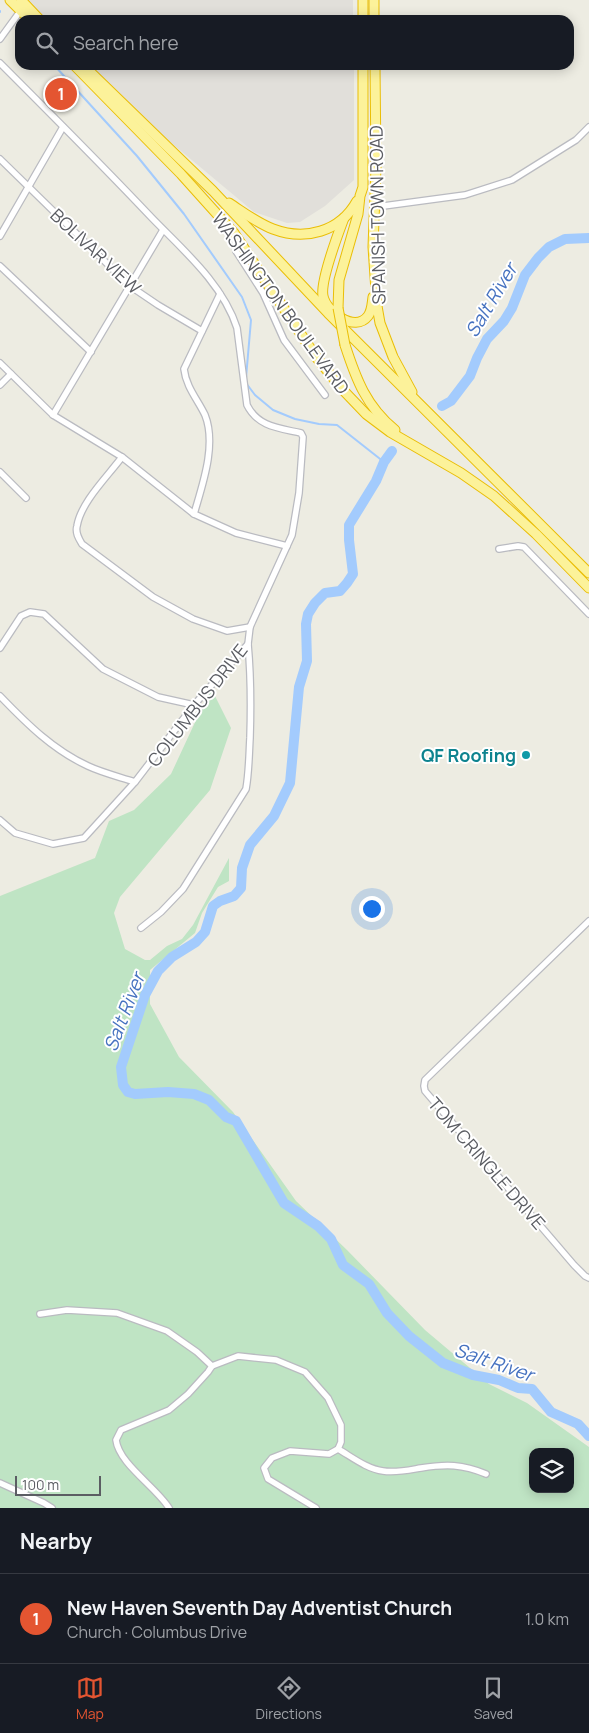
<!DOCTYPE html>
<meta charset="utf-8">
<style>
:root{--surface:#171b24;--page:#242831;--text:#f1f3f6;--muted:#9ea1a6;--line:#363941;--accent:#e45531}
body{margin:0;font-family:Manrope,sans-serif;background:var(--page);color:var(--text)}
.controls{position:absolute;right:15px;bottom:15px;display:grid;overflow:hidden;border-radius:10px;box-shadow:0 2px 12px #0003}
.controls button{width:45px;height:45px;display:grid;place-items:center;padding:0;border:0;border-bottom:1px solid var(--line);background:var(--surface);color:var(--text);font:25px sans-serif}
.scale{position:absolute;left:15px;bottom:12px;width:86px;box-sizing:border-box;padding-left:5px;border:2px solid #5b5d63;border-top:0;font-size:14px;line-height:18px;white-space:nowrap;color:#5b5d63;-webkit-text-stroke:4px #fff;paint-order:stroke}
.you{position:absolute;left:371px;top:908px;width:18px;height:18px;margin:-12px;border:4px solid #fff;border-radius:50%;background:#1a73e8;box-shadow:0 0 0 8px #1a73e833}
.badge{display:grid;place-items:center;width:32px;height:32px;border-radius:50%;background:var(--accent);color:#fff;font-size:16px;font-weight:700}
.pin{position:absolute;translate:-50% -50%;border:2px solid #fff;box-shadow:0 1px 5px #0006}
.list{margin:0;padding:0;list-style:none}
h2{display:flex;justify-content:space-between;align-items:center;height:65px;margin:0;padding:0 20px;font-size:21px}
h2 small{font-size:16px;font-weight:400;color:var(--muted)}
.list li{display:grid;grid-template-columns:32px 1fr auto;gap:15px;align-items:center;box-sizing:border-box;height:90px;padding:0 20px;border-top:1px solid var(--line)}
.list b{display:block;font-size:19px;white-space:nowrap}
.list p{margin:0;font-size:16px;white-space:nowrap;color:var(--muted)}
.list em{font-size:16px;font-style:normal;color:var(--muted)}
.icon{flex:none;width:28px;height:28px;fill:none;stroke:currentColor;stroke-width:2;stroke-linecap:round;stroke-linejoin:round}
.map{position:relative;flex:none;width:589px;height:1508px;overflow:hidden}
.search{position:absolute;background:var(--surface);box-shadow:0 2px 12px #0003;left:15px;right:15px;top:15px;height:55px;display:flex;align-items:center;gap:12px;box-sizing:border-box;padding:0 18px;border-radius:15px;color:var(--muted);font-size:19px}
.sheet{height:155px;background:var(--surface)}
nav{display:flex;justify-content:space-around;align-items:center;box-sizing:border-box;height:70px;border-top:1px solid var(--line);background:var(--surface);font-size:14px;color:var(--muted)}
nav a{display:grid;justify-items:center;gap:2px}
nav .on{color:var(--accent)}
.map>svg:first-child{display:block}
</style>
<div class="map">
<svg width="589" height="1508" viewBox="0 0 589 1508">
<rect width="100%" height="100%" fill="#edece2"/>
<g fill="#e1dfda">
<path d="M24,0H353V20H43Z"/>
<path d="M85,65H354V180L325,206L300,222L287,223L254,212L114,95Z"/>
</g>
<path fill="#bfe4c4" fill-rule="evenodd" d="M211,688L231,728L210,790L120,897L114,913L125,949L145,960H150L167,946L182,939L193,925L229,858V881L218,887L202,913L195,933L150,970V1004L179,1057L233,1112L296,1201L347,1250L425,1330L489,1384L527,1403L589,1447V1508H0V896L95,858L109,821L134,810L171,774ZM533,1452H570V1489H533Z"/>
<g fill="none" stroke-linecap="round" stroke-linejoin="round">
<g stroke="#a3cbfd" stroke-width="2">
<path d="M0,11V12"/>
<path d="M54,65L137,156L184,214L242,297L251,320L246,378"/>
<path d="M246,383L255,395L273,410L295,419L319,424L337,425L384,462"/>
</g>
<g stroke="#a3cbfd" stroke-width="10">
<path d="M442,406L451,401L470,376L477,358L487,339L504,321L512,308L525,275L538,258L549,247L565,239L589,238"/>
<path d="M392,451L384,462L376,481L349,525V540L353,574L347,583L340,591L325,593L315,603L308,614L306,624L307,661L299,687L290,783L274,816L250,845L242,868L241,888L234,896L220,901L213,906L205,932L196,942L172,957L158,971L145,995L121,1067L123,1085L128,1092L135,1094L168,1092L194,1094L209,1100L226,1117L236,1121L284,1203L318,1226L331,1239L343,1265L369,1284L387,1313L409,1336L443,1363L473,1375L499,1380L518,1388L532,1389L551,1412L578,1424L589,1436"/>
</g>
<g stroke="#babbc1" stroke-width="8">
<g id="minor">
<path d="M0,39L21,10"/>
<path d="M0,63C51,114 102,165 152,218C183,250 223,284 237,328L247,405C258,427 279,428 301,433L303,437L299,493L292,535L250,627L248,644L194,705L135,782L84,838L53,844L15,833L0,820"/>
<path d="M0,159L130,286L158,305L202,331"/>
<path d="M376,207L465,195L512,180L576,140L589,127"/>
<path d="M234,234L236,251L263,293L284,340L325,395"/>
<path d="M0,236L63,127"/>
<path d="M0,266L91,352"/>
<path d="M0,363L53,415L122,457L194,514L236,533L287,546"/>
<path d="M0,385L11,374"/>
<path d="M53,415L163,230"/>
<path d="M122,457C107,477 81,502 77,526C75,533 79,539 82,544L153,597L193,619L227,631L250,627"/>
<path d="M0,472L26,498"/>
<path d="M194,514C202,486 217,445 205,415C198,400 186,387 184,369L220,294"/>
<path d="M499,549L518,546L524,547L589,614"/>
<path d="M0,648L21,616L30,612L44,614L103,669L158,697L194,705"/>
<path d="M0,696C26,723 53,750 88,766C103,773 120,777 135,782"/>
<path d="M589,921L425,1080L424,1086L425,1091L574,1265L585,1276L589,1278"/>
<path d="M141,928L161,912L183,889L246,789C249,772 249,755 250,738C251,707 251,676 248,644"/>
<path d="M40,1314L67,1310L117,1313L167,1331L197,1352L212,1366"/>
<path d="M338,1449C352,1457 367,1469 383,1471C396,1473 409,1470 421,1468C446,1464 462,1464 486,1474"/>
<path d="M0,1483L44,1503L52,1508"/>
<path d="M169,1508C156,1487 119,1464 116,1440L121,1430L169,1410L188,1394L208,1372L212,1366L238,1356L276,1360L305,1372L328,1398L341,1425V1442L338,1449L329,1454L290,1451L272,1458L264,1468L268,1479L316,1508"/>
</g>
</g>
<g stroke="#eabe06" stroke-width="11">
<g id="trunk">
<path d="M10,0L30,20"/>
<path d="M21,0L40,20"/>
<path d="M363,0V20"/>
<path d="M374,0V20"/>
<path d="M74,65L181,174L234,233L316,357L343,390L366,414L390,432L461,473L494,496L536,534L589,588"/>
<path d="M83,65L213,191L328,313L589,573"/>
<path d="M375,65L376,167L373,247L377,306L380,323L393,357L412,392"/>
<path d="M229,203C243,212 257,223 273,229C305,241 340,232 357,201"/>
<path d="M344,218C338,234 320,281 323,296C326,312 355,333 368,316C372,311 372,304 373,297"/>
<path d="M338,308L339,280L358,214L360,196L363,187V65"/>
<path d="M345,345C356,379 366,406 395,430"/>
</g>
</g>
<use href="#minor" stroke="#fff" stroke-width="5.5"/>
<use href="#trunk" stroke="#fcf29a" stroke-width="9"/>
<g stroke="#eabe06" stroke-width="11" stroke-linecap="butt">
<path id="trunk-bridge" d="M338,308L345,345"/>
</g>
<use href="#trunk-bridge" stroke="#fcf29a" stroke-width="9"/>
</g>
<circle fill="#0f9aa8" stroke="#fff" stroke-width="2" cx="526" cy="755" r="5"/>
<g text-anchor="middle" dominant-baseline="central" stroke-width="4" stroke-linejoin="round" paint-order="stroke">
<g font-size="18" fill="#5b5d63" stroke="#fff">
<text transform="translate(377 215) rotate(-91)">SPANISH TOWN ROAD</text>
<text transform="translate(96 251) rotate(43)">BOLIVAR VIEW</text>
<text transform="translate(281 303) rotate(54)">WASHINGTON BOULEVARD</text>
<text transform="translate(197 705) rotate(-52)">COLUMBUS DRIVE</text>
<text transform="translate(487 1163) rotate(49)">TOM CRINGLE DRIVE</text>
</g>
<g font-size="18" font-weight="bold" fill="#0d838f" stroke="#fff" text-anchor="end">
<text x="516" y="755">QF Roofing</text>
</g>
<g font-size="19" font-style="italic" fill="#4672c0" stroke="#fff">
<text transform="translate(491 300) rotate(-59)">Salt River</text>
<text transform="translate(124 1012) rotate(-69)">Salt River</text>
<text transform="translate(494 1362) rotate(19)">Salt River</text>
</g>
</g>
</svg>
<div class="controls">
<button><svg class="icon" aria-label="layers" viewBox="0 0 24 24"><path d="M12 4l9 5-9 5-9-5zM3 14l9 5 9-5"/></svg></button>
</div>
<div class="scale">100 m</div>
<div class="you"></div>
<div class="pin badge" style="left:61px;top:94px">1</div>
<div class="search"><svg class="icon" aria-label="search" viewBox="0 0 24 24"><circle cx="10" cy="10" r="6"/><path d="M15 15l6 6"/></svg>Search here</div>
</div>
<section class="sheet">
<h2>Nearby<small></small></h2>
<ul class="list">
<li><span class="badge">1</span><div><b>New Haven Seventh Day Adventist Church</b><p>Church · Columbus Drive</p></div><em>1.0 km</em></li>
</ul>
</section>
<nav>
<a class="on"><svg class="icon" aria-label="map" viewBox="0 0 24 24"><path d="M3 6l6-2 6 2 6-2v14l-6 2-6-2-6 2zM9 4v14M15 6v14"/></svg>Map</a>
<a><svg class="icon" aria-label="directions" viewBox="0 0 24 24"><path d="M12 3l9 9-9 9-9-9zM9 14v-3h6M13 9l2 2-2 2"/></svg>Directions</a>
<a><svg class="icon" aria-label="saved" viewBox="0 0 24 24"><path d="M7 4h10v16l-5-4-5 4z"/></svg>Saved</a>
</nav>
